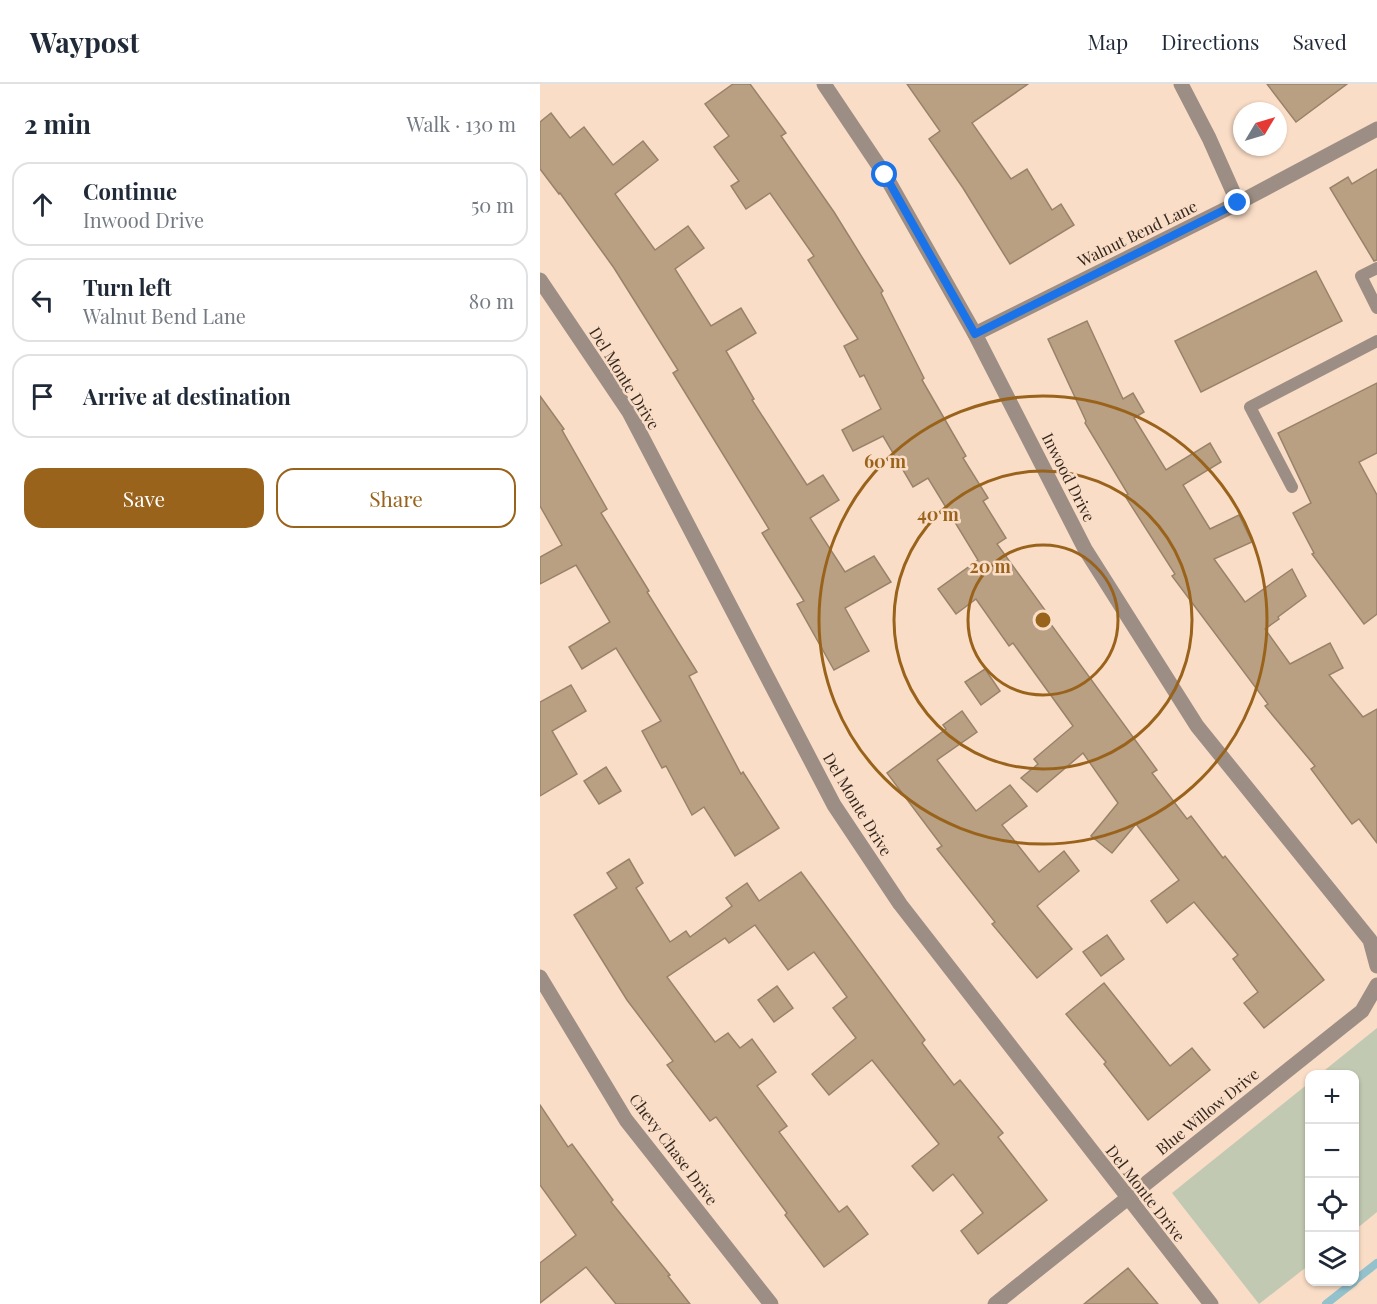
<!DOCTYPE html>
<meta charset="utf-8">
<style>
:root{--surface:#fff;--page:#f2f2f3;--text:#1f2937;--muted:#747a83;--line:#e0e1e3;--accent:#99631c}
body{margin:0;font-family:"Playfair Display",serif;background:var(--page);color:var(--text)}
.controls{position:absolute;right:18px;bottom:18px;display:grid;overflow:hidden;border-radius:12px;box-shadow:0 2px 4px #0004}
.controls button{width:54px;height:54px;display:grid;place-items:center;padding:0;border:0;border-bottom:2px solid var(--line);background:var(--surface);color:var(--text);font:30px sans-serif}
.compass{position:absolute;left:693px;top:18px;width:54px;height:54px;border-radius:50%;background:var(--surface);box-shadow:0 2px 4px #0004;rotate:52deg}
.stop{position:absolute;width:18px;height:18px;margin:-14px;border:4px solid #1a73e8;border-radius:50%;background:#fff}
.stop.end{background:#1a73e8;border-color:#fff;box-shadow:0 2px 6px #0008}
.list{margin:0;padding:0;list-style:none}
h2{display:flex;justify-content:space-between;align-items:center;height:78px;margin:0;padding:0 24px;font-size:26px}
h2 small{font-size:20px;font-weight:400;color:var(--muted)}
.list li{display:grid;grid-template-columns:39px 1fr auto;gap:18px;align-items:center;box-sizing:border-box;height:84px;margin:0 12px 12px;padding:0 12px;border:2px solid var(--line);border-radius:18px}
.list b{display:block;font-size:22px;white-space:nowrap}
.list p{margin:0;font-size:20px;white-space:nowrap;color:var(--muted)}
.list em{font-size:20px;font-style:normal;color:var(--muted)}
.actions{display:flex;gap:12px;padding:18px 24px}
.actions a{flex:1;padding:14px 0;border:2px solid var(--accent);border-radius:18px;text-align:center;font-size:21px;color:var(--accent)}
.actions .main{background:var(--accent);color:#fff}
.icon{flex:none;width:33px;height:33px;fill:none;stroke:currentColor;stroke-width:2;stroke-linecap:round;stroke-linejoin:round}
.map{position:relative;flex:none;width:837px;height:1220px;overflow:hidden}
header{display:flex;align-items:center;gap:36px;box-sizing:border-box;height:84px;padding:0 30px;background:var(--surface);border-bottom:2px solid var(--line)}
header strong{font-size:28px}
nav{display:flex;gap:33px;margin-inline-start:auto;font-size:21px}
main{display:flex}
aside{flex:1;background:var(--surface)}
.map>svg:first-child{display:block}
</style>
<header>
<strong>Waypost</strong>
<nav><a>Map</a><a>Directions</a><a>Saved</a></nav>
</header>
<main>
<aside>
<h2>2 min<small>Walk · 130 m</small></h2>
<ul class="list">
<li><svg class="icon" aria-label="ahead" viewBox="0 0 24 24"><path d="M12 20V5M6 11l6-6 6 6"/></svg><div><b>Continue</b><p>Inwood Drive</p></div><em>50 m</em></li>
<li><svg class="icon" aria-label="left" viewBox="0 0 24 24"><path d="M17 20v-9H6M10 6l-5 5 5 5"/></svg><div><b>Turn left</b><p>Walnut Bend Lane</p></div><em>80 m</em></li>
<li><svg class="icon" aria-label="arrive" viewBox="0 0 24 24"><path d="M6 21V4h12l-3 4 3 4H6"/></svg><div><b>Arrive at destination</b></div></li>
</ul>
<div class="actions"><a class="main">Save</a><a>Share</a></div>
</aside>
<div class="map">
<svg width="837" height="1220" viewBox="0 0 837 1220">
<rect width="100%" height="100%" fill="#faddc6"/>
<g fill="#c1c9b2">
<path d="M837,944V1128L815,1146L814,990H780Z"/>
<path d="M769,999V1181L719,1220L632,1109Z"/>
</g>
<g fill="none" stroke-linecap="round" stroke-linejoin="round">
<g stroke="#93c1cc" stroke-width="8">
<path d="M814,1197L837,1179"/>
<path d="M786,1220L814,1198"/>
</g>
</g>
<g fill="#baa082" stroke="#98836a" stroke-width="1.5">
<path d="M193,0H210L246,49L241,52L294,128L343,207L341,209L384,294L382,296L426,372L423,374L448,414L443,417L466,454L457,460L510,533L507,535L617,686L612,689L647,735L651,732L683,774L685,772L784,896L724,944L704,919L718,908L693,875L698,871L654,818L627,839L611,817L639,796L596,740L572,769L551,752L578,719L543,669L497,708L481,694L498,680L494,675L533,642L473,559L469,562L436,515L416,530L398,505L438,476L388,394L373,403L343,352L313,367L302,346L341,325L324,291L320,293L304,262L318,255L268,176L274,172L230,109L206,125L191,102L199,97L174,63L189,52L165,20Z"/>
<path d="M367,0H488L432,39L471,95L487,85L512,126L521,120L534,141L470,180L423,104L389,55L400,47Z"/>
<path d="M727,0H807L756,38Z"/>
<path d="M11,29L30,54L44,43L73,81L103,57L118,76L75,110L115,166L148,142L164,164L135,185L171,242L201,224L216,249L186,267L214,315L212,316L267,401L283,391L299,416L270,434L305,488L334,472L351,498L305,524L329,567L294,586L257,520L264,517L222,449L229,445L133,289L138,286L74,184L20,109L19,110L0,85V38Z"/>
<path d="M837,85V176L834,177L790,104L808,93L812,100Z"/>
<path d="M776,187L802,237L661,308L635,257Z"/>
<path d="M547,237L583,315L593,309L604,328L594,334L626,386L670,359L681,378L643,401L670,445L699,431L712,458L674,475L705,518L752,485L766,512L738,533L739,535L725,545L750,580L790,559L803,584L789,591L823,633L837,625V759L819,735L812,740L771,685L775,682L725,622L728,620L632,492L635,490L585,412L588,410L545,339L546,337L508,255Z"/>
<path d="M837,299V369L819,378L837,411V530L824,540L772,470L774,469L753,429L771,419L738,349Z"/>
<path d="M0,312L24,345L22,346L67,425L61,429L109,507L107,508L157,588L149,592L201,690L203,688L239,744L195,772L164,723L152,731L126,682L122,684L102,647L121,637L76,564L42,585L29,563L70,538L36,481L0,500V473L22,461L0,422Z"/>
<path d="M445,585L460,607L441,621L425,598Z"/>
<path d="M31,601L46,627L12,647L37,690L0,712V618Z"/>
<path d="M422,627L437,648L397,676L436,727L470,701L487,722L462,741L499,788L524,767L539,787L497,822L532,865L497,894L452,840L455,838L397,765L402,762L347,689L406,645L403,641Z"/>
<path d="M66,683L81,707L59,720L44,697Z"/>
<path d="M89,775L103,799L96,804L130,858L146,847L150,853L192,822L186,814L207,799L219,817L261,788L385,956L382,959L414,1001L420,996L463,1049L458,1053L507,1116L438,1170L421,1147L443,1129L413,1090L393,1107L372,1082L399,1060L332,976L289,1011L272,990L316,954L293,924L307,913L274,868L248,886L215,841L189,859L185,854L127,893L175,958L188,949L200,964L212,955L236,988L217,1002L247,1042L239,1048L299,1128L307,1122L328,1150L284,1183L245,1131L247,1129L176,1033L170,1037L127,981L133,977L87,916L34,831L77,804L67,789Z"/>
<path d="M567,851L584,875L561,892L543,868Z"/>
<path d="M564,899L630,982L652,964L670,986L608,1036L564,980L566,978L526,930Z"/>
<path d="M237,902L253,924L234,938L218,916Z"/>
<path d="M0,1021L28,1063L32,1060L73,1116L71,1118L130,1191L128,1192L150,1220H76L46,1183L0,1219V1179L36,1151L0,1101Z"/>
<path d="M588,1184L618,1220H544Z"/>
</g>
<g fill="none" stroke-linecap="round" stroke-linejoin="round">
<g stroke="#9c8e84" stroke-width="12">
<path d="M837,184L821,192L837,224"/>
<path d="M752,403L710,323L837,257"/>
</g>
<g stroke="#9c8e84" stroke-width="15">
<path d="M284,0L345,91L435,250L545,465L657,642L830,856L837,882"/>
<path d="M641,0L669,54L698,119"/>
<path d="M0,196L89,328L294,721L360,820L671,1220"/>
<path d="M435,250L698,119L837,45"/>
<path d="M0,893L86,1036L231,1220"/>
<path d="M455,1220L822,927L837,901"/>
</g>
</g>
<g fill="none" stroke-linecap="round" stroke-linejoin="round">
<path stroke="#1a73e8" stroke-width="8" d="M345,91L435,250L698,119"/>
</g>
<g fill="none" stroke="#99631c" stroke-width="3">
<circle cx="503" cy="536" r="75"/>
<circle cx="503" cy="536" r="149"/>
<circle cx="503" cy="536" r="224"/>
</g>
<g text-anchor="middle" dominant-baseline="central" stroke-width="5" stroke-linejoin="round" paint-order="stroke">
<g font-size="16" fill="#332820" stroke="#faddc6">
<text transform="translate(597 149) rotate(-26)">Walnut Bend Lane</text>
<text transform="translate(85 294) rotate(58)">Del Monte Drive</text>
<text transform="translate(529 393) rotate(63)">Inwood Drive</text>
<text transform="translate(318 720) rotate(59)">Del Monte Drive</text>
<text transform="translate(667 1027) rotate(-39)">Blue Willow Drive</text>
<text transform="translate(134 1065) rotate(53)">Chevy Chase Drive</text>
<text transform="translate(606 1109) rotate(52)">Del Monte Drive</text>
</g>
</g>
<circle cx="503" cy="536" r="9" fill="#99631c" stroke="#faddc6" stroke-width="3"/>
<g font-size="18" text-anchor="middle" font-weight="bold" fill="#99631c" stroke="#faddc6" stroke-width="5" stroke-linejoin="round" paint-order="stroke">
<text x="345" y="384">60 m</text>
<text x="398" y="437">40 m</text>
<text x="450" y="489">20 m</text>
</g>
</svg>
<div class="controls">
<button>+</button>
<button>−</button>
<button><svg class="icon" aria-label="locate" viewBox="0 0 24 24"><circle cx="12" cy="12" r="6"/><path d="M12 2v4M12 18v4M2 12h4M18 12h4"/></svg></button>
<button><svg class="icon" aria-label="layers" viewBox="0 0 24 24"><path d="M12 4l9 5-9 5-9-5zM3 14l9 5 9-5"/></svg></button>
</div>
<svg class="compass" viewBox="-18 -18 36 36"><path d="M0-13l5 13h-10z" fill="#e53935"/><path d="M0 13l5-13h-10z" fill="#747a83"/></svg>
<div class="stop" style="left:345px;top:91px"></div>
<div class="stop end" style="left:698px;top:119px"></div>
</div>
</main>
